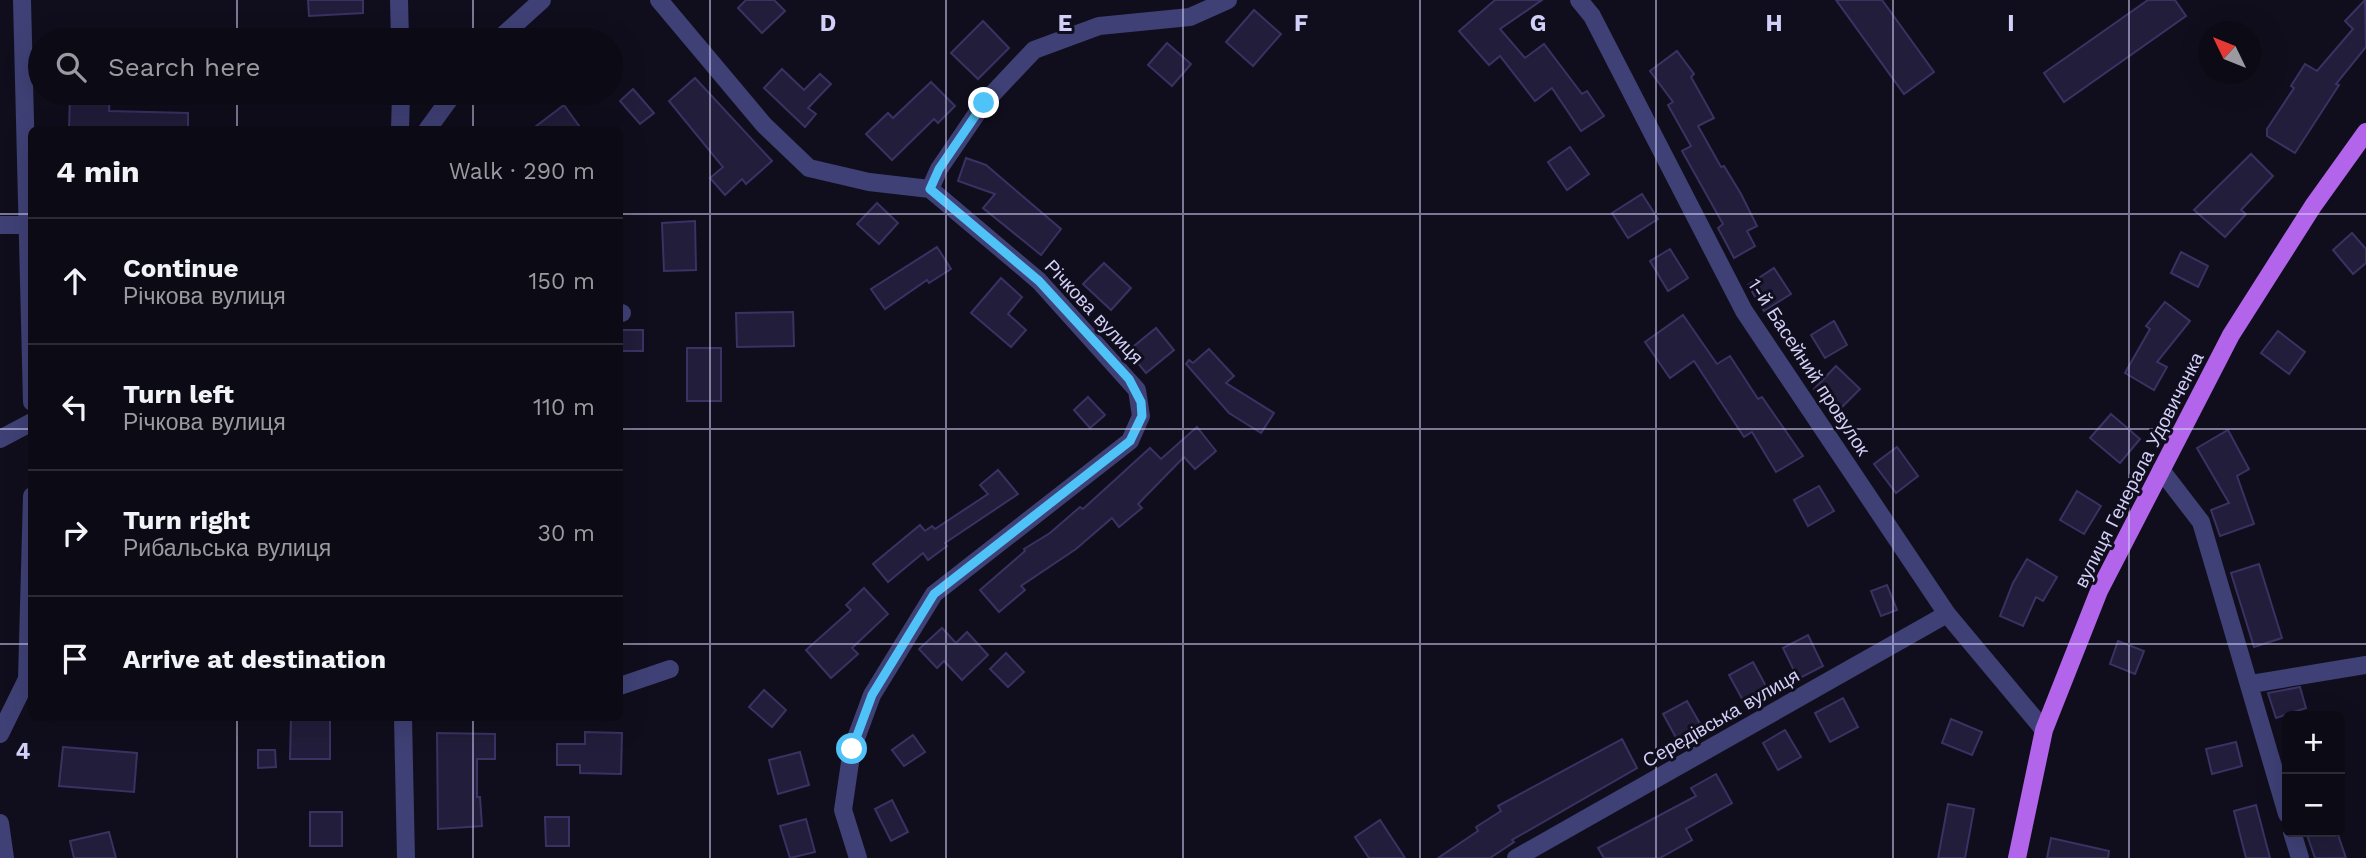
<!DOCTYPE html>
<meta charset="utf-8">
<style>
:root{--surface:#0c0a15;--page:#15131e;--text:#f1f3f6;--muted:#9a9aa0;--line:#2c2b34}
body{margin:0;font-family:"Work Sans",sans-serif;background:var(--page);color:var(--text)}
.controls{position:absolute;right:21px;bottom:21px;display:grid;overflow:hidden;border-radius:10px;box-shadow:0 7px 28px #0002}
.controls button{width:63px;height:63px;display:grid;place-items:center;padding:0;border:0;border-bottom:2px solid var(--line);background:var(--surface);color:var(--text);font:35px sans-serif}
.compass{position:absolute;left:2198px;top:21px;width:63px;height:63px;border-radius:50%;background:var(--surface);box-shadow:0 7px 28px #0002;rotate:313deg}
.stop{position:absolute;width:21px;height:21px;margin:-16px;border:5px solid #4fc3f7;border-radius:50%;background:#fff}
.stop.end{background:#4fc3f7;border-color:#fff;box-shadow:0 2px 7px #0008}
.list{margin:0;padding:0;list-style:none}
h2{display:flex;justify-content:space-between;align-items:center;height:91px;margin:0;padding:0 28px;font-size:30px}
h2 small{font-size:23px;font-weight:400;color:var(--muted)}
.list li{display:grid;grid-template-columns:46px 1fr auto;gap:21px;align-items:center;box-sizing:border-box;height:126px;padding:0 28px;border-top:2px solid var(--line)}
.list b{display:block;font-size:26px;white-space:nowrap}
.list p{margin:0;font-size:23px;white-space:nowrap;color:var(--muted)}
.list em{font-size:23px;font-style:normal;color:var(--muted)}
.icon{flex:none;width:38px;height:38px;fill:none;stroke:currentColor;stroke-width:2;stroke-linecap:round;stroke-linejoin:round}
.map{position:relative;flex:none;width:2366px;height:858px;overflow:hidden}
.search{position:absolute;background:var(--surface);box-shadow:0 7px 28px #0002;left:28px;top:28px;width:595px;height:77px;display:flex;align-items:center;gap:18px;box-sizing:border-box;padding:0 24px;border-radius:38px;color:var(--muted);font-size:26px}
.panel{position:absolute;background:var(--surface);box-shadow:0 7px 28px #0002;left:28px;top:126px;width:595px;height:595px;border-radius:10px}
.map>svg:first-child{display:block}
</style>
<div class="map">
<svg width="2366" height="858" viewBox="0 0 2366 858">
<rect width="100%" height="100%" fill="#100e1c"/>
<g fill="#211d3a" stroke="#393263" stroke-width="2">
<path d="M308,0H363V13L309,16Z"/>
<path d="M746,0H774L785,11L762,33L738,8Z"/>
<path d="M1495,0H1542L1500,29L1525,58L1544,44L1582,94L1587,91L1604,116L1581,131L1552,88L1535,101L1500,56L1489,65L1459,31Z"/>
<path d="M1836,0H1882L1934,72L1904,94Z"/>
<path d="M2148,0H2175L2186,16L2064,102L2044,73Z"/>
<path d="M2365,0L2366,47L2336,84L2339,85L2295,153L2267,136V129L2294,88L2291,86L2305,64L2317,71L2353,29L2345,21Z"/>
<path d="M1254,10L1281,34L1253,66L1226,42Z"/>
<path d="M983,21L1009,48L978,79L951,53Z"/>
<path d="M1167,43L1191,64L1172,86L1148,65Z"/>
<path d="M1677,51L1694,74L1691,77L1714,118L1698,126L1721,167L1724,166L1741,194L1757,226L1747,231L1755,246L1734,258L1718,228L1723,224L1682,151L1691,146L1668,105L1673,102L1650,71Z"/>
<path d="M782,69L804,90L820,74L831,84L808,108L816,114L805,127L764,88Z"/>
<path d="M695,78L772,161L746,184L742,179L725,195L710,178L723,167L669,101Z"/>
<path d="M931,82L955,106L938,123L934,119L892,160L866,134L888,113L893,118Z"/>
<path d="M633,89L654,113L640,124L620,101Z"/>
<path d="M70,93H110L109,111L188,113V130H69Z"/>
<path d="M564,105L582,130H531Z"/>
<path d="M1570,147L1589,174L1567,190L1548,162Z"/>
<path d="M2251,154L2273,176L2241,210L2246,214L2225,237L2194,210Z"/>
<path d="M966,158L986,165L1061,229L1041,255L983,208L995,194L958,181Z"/>
<path d="M1642,194L1658,219L1628,238L1612,213Z"/>
<path d="M877,203L898,223L879,244L857,224Z"/>
<path d="M695,221L696,270L664,271L662,223Z"/>
<path d="M2352,233L2366,249V263L2353,274L2333,250Z"/>
<path d="M937,247L951,269L929,283L927,280L885,309L871,289Z"/>
<path d="M1670,249L1688,278L1668,291L1650,261Z"/>
<path d="M2181,252L2208,266L2198,287L2171,273Z"/>
<path d="M1104,263L1131,288L1111,310L1083,284Z"/>
<path d="M1774,268L1791,294L1764,311L1748,285Z"/>
<path d="M1001,278L1022,297L1008,314L1026,330L1011,347L971,313Z"/>
<path d="M2165,302L2190,321L2157,362L2167,367L2154,390L2125,373L2150,329L2146,326Z"/>
<path d="M793,312L794,346L737,347L736,313Z"/>
<path d="M1683,315L1717,364L1730,356L1758,399L1762,397L1803,456L1776,472L1752,432L1744,437L1694,361L1670,378L1645,342Z"/>
<path d="M1834,321L1847,345L1825,358L1811,335Z"/>
<path d="M1156,328L1174,350L1146,373L1128,351Z"/>
<rect x="620" y="330" width="23" height="21"/>
<path d="M2278,331L2305,352L2289,374L2261,353Z"/>
<rect x="687" y="348" width="34" height="53"/>
<path d="M1209,349L1234,376L1226,383L1274,413L1261,433L1229,413L1186,364L1189,360L1193,363Z"/>
<path d="M1836,366L1860,389L1837,412L1814,389Z"/>
<path d="M1088,397L1105,415L1090,428L1074,410Z"/>
<path d="M2111,414L2140,439L2120,463L2090,438Z"/>
<path d="M1197,427L1216,451L1195,469L1184,457L1138,504L1142,508L1119,527L1112,518L1076,549L1021,586L1025,590L999,612L980,590L1025,551L1024,549L1050,533L1080,507L1083,509L1150,448L1161,459Z"/>
<path d="M2228,430L2249,469L2237,476L2254,524L2220,536L2211,510L2229,503L2197,448Z"/>
<path d="M1897,447L1918,476L1896,493L1874,464Z"/>
<path d="M998,470L1018,494L945,543L947,546L928,560L923,553L888,582L873,564L920,525L925,531L932,526L935,529L988,494L980,485Z"/>
<path d="M1819,486L1834,511L1808,526L1794,500Z"/>
<path d="M2077,491L2101,506L2084,534L2060,520Z"/>
<path d="M2027,559L2057,577L2043,601L2036,597L2023,626L2000,616L2013,583Z"/>
<path d="M2259,564L2282,638L2254,647L2231,573Z"/>
<path d="M1887,585L1897,610L1881,616L1871,591Z"/>
<path d="M864,588L888,614L852,648L858,654L831,678L806,650L851,610L846,605Z"/>
<path d="M942,628L956,643L967,632L988,655L962,680L944,661L937,668L919,649Z"/>
<path d="M1808,635L1823,666L1798,679L1783,648Z"/>
<path d="M2118,641L2144,651L2135,674L2110,664Z"/>
<path d="M1006,653L1024,672L1008,687L990,669Z"/>
<path d="M1753,662L1768,690L1745,704L1729,675Z"/>
<path d="M2300,687L2306,708L2276,718L2268,693Z"/>
<path d="M764,690L786,710L772,727L749,707Z"/>
<path d="M1843,698L1858,727L1830,742L1815,713Z"/>
<path d="M1687,701L1703,729L1679,743L1663,714Z"/>
<path d="M291,718H330V759H290Z"/>
<path d="M1951,719L1982,732L1972,755L1942,743Z"/>
<path d="M1785,730L1801,757L1778,770L1763,743Z"/>
<path d="M585,732L622,733L621,774L580,773V765H557V744H585Z"/>
<path d="M437,733L495,734V759H477V797H480L482,826L438,829Z"/>
<path d="M913,735L925,752L904,766L892,750Z"/>
<path d="M1622,739L1637,768L1512,840L1514,842L1490,858H1438L1478,831L1476,827L1501,811L1498,806Z"/>
<path d="M2236,742L2242,766L2212,774L2206,749Z"/>
<path d="M63,747L137,753L134,792L59,786Z"/>
<path d="M258,750H275L276,767L258,768Z"/>
<path d="M800,752L809,785L778,794L769,760Z"/>
<path d="M1716,774L1732,803L1686,829L1692,840L1660,858H1604L1598,848L1696,796L1691,788Z"/>
<path d="M892,800L908,832L891,841L875,809Z"/>
<path d="M1948,804L1974,809L1965,858H1938Z"/>
<path d="M2256,805L2270,858H2246L2234,811Z"/>
<rect x="310" y="812" width="32" height="34"/>
<path d="M545,817H569V846H546Z"/>
<path d="M806,819L815,852L790,858L780,826Z"/>
<path d="M1380,820L1405,858H1369L1355,837Z"/>
<path d="M109,832L116,858H74L70,841Z"/>
<path d="M2306,832H2337L2346,858H2315Z"/>
<path d="M2051,838L2109,851L2108,858H2047Z"/>
</g>
<g fill="none" stroke-linecap="round" stroke-linejoin="round">
<g stroke="#3f4075" stroke-width="18">
<path d="M22,0L32,402"/>
<path d="M399,0L400,40"/>
<path d="M659,0L764,125L809,168L869,182L930,189L1039,281L1137,390L1141,416L1130,441L934,594L872,695L852,749L843,810L858,858"/>
<path d="M1579,0L1592,16L1744,311L1947,614L2044,730"/>
<path d="M498,40L542,0"/>
<path d="M400,130L401,93"/>
<path d="M427,130L454,93"/>
<path d="M930,189L939,169L984,103L1034,50L1099,26L1190,17L1228,0"/>
<path d="M0,225H32"/>
<path d="M620,313H622"/>
<path d="M0,439L32,422"/>
<path d="M2161,470L2201,522L2287,814"/>
<path d="M2251,684L2366,665"/>
<path d="M620,686L670,669"/>
<path d="M403,718L406,858"/>
<path d="M0,734L27,679L32,496"/>
<path d="M0,823L5,858"/>
<path d="M2292,832L2300,858"/>
<path d="M1516,858L1947,614"/>
</g>
<path stroke="#b265ea" stroke-width="18" d="M2017,858L2044,730L2099,591L2231,335L2313,206L2366,132"/>
</g>
<g fill="none" stroke-linecap="round" stroke-linejoin="round">
<path stroke="#4fc3f7" stroke-width="9" d="M852,749L872,695L934,594L1130,441L1142,416L1141,402L1129,379L1039,281L930,189L939,169L984,103"/>
</g>
<path fill="none" stroke="#d2cff8" stroke-width="2" stroke-opacity="0.55" d="M237,0V40M473,0V40M710,0V858M946,0V858M1183,0V858M1420,0V858M1656,0V858M1893,0V858M2129,0V858M237,93V130M473,93V130M0,214H32M620,214H2366M0,429H32M620,429H2366M0,644H32M620,644H2366M237,718V858M473,718V858"/>
<g text-anchor="middle" dominant-baseline="central" stroke-width="6" stroke-linejoin="round" paint-order="stroke">
<g font-size="19" fill="#d2cff8" stroke="#100e1c">
<text transform="translate(1094 312) rotate(47)">Річкова вулиця</text>
<text transform="translate(1809 367) rotate(57)">1-й Басейний провулок</text>
<text transform="translate(2139 470) rotate(-63)">вулиця Генерала Удовиченка</text>
<text transform="translate(1721 718) rotate(-30)">Середівська вулиця</text>
</g>
</g>
<g font-size="23" text-anchor="middle" font-weight="bold" fill="#d2cff8" stroke="#100e1c" stroke-width="6" stroke-linejoin="round" paint-order="stroke">
<text x="828" y="31">D</text>
<text x="1065" y="31">E</text>
<text x="1301" y="31">F</text>
<text x="1538" y="31">G</text>
<text x="1774" y="31">H</text>
<text x="2011" y="31">I</text>
<text x="23" y="759">4</text>
</g>
</svg>
<div class="controls">
<button>+</button>
<button>−</button>
</div>
<svg class="compass" viewBox="-18 -18 36 36"><path d="M0-13l5 13h-10z" fill="#e53935"/><path d="M0 13l5-13h-10z" fill="#9a9aa0"/></svg>
<div class="stop" style="left:852px;top:749px"></div>
<div class="stop end" style="left:984px;top:103px"></div>
<div class="search"><svg class="icon" aria-label="search" viewBox="0 0 24 24"><circle cx="10" cy="10" r="6"/><path d="M15 15l6 6"/></svg>Search here</div>
<section class="panel">
<h2>4 min<small>Walk · 290 m</small></h2>
<ul class="list">
<li><svg class="icon" aria-label="ahead" viewBox="0 0 24 24"><path d="M12 20V5M6 11l6-6 6 6"/></svg><div><b>Continue</b><p>Річкова вулиця</p></div><em>150 m</em></li>
<li><svg class="icon" aria-label="left" viewBox="0 0 24 24"><path d="M17 20v-9H6M10 6l-5 5 5 5"/></svg><div><b>Turn left</b><p>Річкова вулиця</p></div><em>110 m</em></li>
<li><svg class="icon" aria-label="right" viewBox="0 0 24 24"><path d="M7 20v-9h11M14 6l5 5-5 5"/></svg><div><b>Turn right</b><p>Рибальська вулиця</p></div><em>30 m</em></li>
<li><svg class="icon" aria-label="arrive" viewBox="0 0 24 24"><path d="M6 21V4h12l-3 4 3 4H6"/></svg><div><b>Arrive at destination</b></div></li>
</ul>
</section>
</div>
